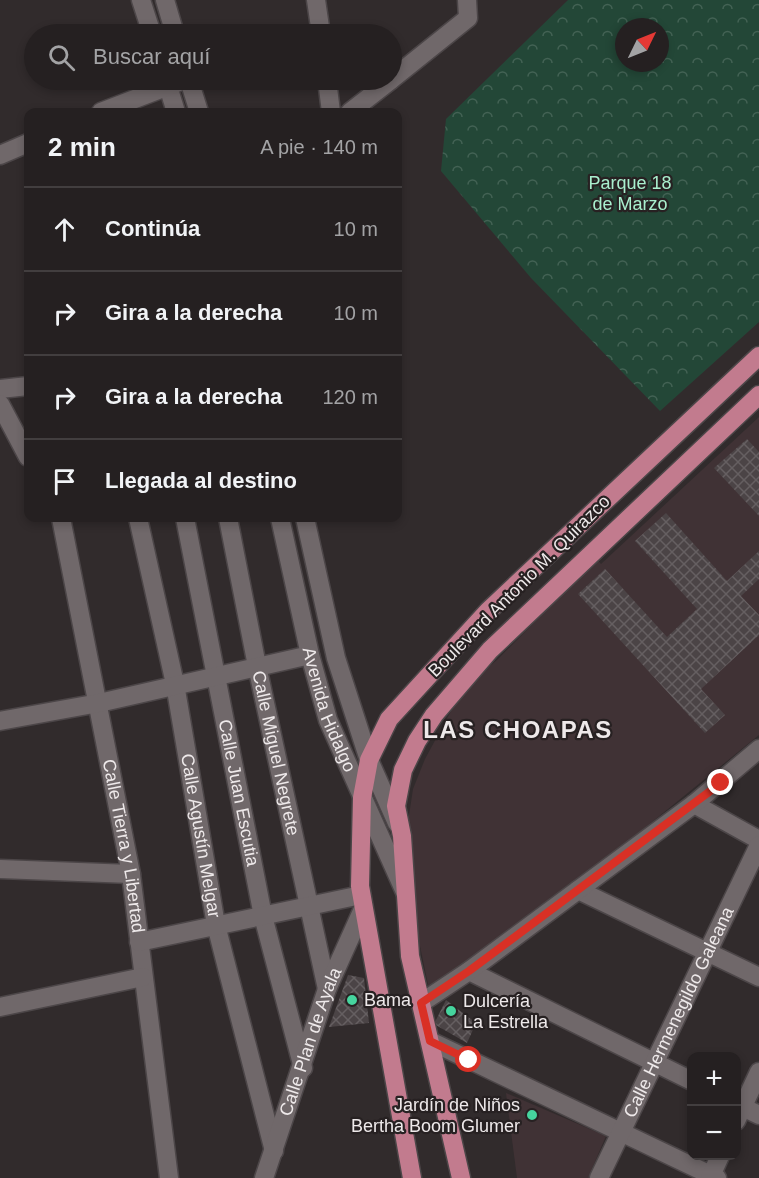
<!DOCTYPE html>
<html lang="es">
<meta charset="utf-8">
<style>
:root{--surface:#252021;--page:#312d2e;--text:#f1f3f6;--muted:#a3a3a5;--line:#423e3f}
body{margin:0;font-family:Arial,sans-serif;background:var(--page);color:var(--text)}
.controls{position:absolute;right:18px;bottom:18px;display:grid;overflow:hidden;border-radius:12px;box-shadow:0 3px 9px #0003}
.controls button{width:54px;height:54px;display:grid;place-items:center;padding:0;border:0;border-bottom:2px solid var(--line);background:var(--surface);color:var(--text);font:30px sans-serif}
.compass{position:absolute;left:615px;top:18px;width:54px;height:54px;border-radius:50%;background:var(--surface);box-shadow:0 3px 9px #0003;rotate:47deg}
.stop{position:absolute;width:18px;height:18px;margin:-14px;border:4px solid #d93025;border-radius:50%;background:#fff}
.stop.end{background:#d93025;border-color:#fff;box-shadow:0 2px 6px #0008}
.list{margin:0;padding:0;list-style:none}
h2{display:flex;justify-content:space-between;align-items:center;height:78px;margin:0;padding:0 24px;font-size:26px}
h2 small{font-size:20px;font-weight:400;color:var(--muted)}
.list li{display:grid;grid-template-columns:39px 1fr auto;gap:18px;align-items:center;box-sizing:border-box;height:84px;padding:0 24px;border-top:2px solid var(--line)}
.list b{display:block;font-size:22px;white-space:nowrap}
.list em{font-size:20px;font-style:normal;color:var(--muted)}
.icon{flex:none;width:33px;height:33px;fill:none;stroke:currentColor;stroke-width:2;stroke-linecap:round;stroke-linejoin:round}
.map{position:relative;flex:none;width:759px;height:1178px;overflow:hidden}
.search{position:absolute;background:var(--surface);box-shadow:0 3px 9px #0003;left:24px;top:24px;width:378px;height:66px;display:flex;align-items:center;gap:15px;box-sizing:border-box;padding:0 21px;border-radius:33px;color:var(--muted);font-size:22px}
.panel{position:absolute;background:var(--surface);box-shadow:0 3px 9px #0003;left:24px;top:108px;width:378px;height:414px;border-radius:12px}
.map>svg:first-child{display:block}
</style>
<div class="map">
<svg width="759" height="1178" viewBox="0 0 759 1178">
<defs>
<pattern id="park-crowns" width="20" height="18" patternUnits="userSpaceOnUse" patternTransform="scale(1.5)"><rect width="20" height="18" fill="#234737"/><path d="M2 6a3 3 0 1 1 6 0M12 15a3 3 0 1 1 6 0" fill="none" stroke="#436254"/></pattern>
<pattern id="building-cross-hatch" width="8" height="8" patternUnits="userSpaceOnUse" patternTransform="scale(1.5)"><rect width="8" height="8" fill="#4b4446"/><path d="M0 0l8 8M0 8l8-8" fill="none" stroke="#655f61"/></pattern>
</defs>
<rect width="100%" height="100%" fill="#312b2c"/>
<g fill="#403235">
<path d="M759,417V735L641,831L429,989L408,889V822L413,789L425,759L451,711L475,678L497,660L597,559L601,564Z"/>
<path d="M506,1093L606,1136L588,1178H517Z"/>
</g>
<path fill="url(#park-crowns)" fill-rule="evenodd" d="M568,0H759V322L660,411L531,278L441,171L446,119ZM624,27H660V63H624Z"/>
<g fill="url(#building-cross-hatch)">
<path d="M747,439L759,452V516L714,468Z"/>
<path d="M666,513L727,581L759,551V579L741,596L759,615V635L701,689L725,715L705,733L578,594L605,569L667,637L697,609L635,541Z"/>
<path d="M348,975L364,978L369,1023L329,1027Z"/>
<path d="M446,1000L476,1023L467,1043L434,1024Z"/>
</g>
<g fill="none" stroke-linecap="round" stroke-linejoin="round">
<g stroke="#4c4648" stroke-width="21">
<g id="minor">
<path d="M141,0L152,34"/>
<path d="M165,0L175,34"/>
<path d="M316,0L321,34"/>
<path d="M392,79L468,18L467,0"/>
<path d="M166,80L176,112"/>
<path d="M189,80L199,112"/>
<path d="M327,80L331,112"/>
<path d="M101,112L184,80"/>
<path d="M350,112L391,80"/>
<path d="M0,155L28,143"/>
<path d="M0,389L28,386"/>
<path d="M0,404L28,457"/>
<path id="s1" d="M61,518L131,874L169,1178"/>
<path id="s2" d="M138,518L175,684L216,925L274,1151"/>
<path id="s3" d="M185,518L263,916L303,1068"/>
<path id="s4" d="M228,518L257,666L327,989"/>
<path id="s5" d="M280,518L310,655L328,720L405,892"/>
<path d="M305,518L336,658L369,760L397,823"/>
<path d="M0,721L99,703L310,655"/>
<path d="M694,804L759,840"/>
<path d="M0,869L131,874"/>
<path d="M578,890L759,977"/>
<path d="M139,942L361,895"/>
<path d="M469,971L692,1081"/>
<path d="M421,1003L469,971L694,804L759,749"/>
<path d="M0,1007L143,977"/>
<path d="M430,1041L717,1178"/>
<path d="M736,1104L759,1115"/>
<path d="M736,1121L759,1072"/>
<path id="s6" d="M264,1178L327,989L363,909"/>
<path id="s7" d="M599,1178L759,845"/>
<path d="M710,1178L720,1156"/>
</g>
</g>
<g stroke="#4c4648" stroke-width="21">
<g id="major">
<path d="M412,1178L360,886L362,798L369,760L389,719L488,611L759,356"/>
<path d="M461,1178L410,956L402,836L396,806L403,770L417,741L434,715L490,650L759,395"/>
</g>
</g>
<use href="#minor" stroke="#70686a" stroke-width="18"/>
<use href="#major" stroke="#c27b8e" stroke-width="18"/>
</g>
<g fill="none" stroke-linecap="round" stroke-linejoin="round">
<path stroke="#d93025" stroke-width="8" d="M469,1060L430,1041L421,1003L469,971L721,783"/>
</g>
<g fill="#46d49e" stroke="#272122" stroke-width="2">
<circle cx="352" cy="1000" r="6"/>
<circle cx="451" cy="1011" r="6"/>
<circle cx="532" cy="1115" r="6"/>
</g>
<g text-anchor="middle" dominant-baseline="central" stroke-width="4.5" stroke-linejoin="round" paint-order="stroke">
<g font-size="18" fill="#a9efce" stroke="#272122">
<text x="630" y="183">Parque 18<tspan x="630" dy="21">de Marzo</tspan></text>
</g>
<g font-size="18" fill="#eee9ea" stroke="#272122">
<text transform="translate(519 586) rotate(-45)">Boulevard Antonio M. Quirazco</text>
<text stroke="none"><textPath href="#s5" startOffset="198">Avenida Hidalgo</textPath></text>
<text stroke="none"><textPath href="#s4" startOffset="240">Calle Miguel Negrete</textPath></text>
<text stroke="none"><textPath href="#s3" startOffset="280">Calle Juan Escutia</textPath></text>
<text stroke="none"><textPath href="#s2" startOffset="324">Calle Agustín Melgar</textPath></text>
<text stroke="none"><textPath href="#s1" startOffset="334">Calle Tierra y Libertad</textPath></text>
<text stroke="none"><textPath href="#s7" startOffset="184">Calle Hermenegildo Galeana</textPath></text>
<text stroke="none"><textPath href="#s6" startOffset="144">Calle Plan de Ayala</textPath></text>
</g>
<g font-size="18" fill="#eee9ea" stroke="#272122" text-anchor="start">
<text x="364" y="1000">Bama</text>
<text x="463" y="1001">Dulcería<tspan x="463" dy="21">La Estrella</tspan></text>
<text x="520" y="1105" text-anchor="end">Jardín de Niños<tspan x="520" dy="21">Bertha Boom Glumer</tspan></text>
</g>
<g font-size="24" font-weight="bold" letter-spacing="1.5" fill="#eee9ea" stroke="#272122">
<text x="518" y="729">LAS CHOAPAS</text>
</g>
</g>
</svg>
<div class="controls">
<button>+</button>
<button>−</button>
</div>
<svg class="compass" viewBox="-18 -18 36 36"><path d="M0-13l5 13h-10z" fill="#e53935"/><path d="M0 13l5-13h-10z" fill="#a3a3a5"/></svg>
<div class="stop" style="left:469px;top:1060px"></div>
<div class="stop end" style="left:721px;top:783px"></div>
<div class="search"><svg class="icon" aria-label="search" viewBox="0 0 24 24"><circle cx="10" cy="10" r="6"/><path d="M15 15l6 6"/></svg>Buscar aquí</div>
<section class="panel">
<h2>2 min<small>A pie · 140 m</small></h2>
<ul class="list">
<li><svg class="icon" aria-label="ahead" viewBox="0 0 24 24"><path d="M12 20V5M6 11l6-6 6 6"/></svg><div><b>Continúa</b></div><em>10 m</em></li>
<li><svg class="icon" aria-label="right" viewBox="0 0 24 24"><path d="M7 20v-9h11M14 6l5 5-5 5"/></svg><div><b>Gira a la derecha</b></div><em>10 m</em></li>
<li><svg class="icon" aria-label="right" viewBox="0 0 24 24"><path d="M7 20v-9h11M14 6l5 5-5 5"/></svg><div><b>Gira a la derecha</b></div><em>120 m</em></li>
<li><svg class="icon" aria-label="arrive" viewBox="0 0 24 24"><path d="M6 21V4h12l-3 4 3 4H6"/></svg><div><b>Llegada al destino</b></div></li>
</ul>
</section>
</div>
